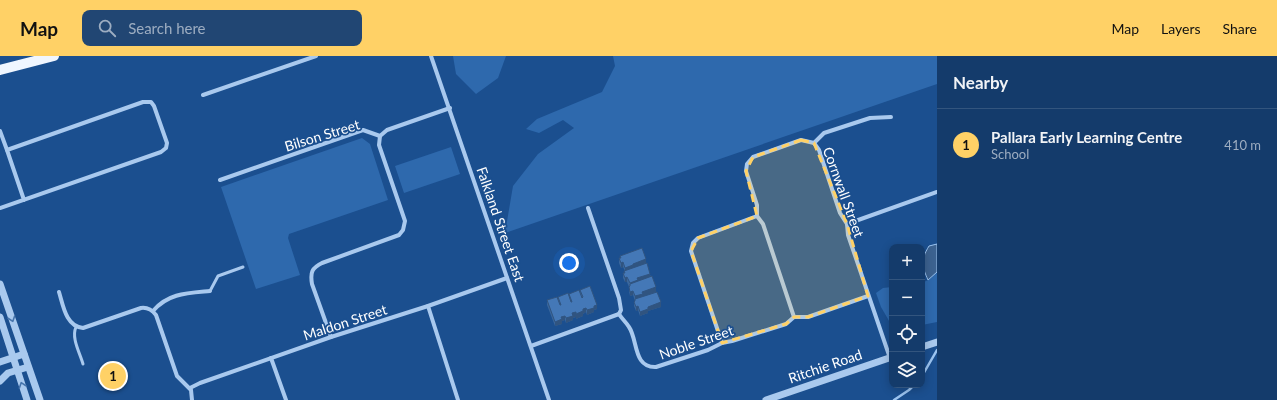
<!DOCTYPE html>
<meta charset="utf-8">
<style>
:root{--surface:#143b6b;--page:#214673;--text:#f1f3f6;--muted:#9dadc1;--line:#33557e;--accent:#ffd166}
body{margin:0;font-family:Lato,sans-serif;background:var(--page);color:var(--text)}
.controls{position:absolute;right:12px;bottom:12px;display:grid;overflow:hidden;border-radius:8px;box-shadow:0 2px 10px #0003}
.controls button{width:36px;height:36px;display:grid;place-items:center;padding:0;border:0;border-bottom:1px solid var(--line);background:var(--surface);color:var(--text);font:20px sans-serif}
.you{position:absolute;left:569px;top:207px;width:14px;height:14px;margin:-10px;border:3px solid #fff;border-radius:50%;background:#1a73e8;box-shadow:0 0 0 6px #1a73e833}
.badge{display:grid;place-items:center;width:26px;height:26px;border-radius:50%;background:var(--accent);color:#111;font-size:13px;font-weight:700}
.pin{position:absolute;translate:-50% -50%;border:2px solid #fff;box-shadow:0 1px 4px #0006}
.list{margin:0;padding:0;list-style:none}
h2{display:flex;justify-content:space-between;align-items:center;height:52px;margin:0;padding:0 16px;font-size:17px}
h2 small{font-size:13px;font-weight:400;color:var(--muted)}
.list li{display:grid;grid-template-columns:26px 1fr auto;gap:12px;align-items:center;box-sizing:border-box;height:72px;padding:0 16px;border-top:1px solid var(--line)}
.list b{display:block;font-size:15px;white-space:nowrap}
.list p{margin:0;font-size:13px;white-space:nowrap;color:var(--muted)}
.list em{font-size:13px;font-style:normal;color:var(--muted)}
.icon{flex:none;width:22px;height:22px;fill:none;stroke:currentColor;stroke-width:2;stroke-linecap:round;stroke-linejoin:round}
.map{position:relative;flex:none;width:937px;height:344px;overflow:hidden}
header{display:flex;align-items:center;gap:24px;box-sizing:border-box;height:56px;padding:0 20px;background:var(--accent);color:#111}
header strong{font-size:19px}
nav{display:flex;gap:22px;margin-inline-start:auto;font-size:14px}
.search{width:280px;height:36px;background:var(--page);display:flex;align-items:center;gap:10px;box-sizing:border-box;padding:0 14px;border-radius:8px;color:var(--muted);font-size:15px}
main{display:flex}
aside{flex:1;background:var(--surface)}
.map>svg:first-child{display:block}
</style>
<header>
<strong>Map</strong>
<div class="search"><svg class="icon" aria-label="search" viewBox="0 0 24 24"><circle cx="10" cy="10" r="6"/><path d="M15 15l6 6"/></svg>Search here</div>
<nav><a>Map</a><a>Layers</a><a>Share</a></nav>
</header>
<main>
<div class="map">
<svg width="937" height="344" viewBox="0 0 937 344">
<rect width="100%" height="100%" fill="#1b4f8f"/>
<g fill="#2e69ad">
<path d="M453,0H506L498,22L476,38L456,18Z"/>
<path d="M613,0H937V28L505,177L513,130L538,98L574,72L563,64L539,77L526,73L537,63L602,36L615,10Z"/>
<path d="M362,82L370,88L388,144L289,178L288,182L300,219L256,233L221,131Z"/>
<path d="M451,91L460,118L404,137L395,110Z"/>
<path d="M937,216V266L922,269V227L928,224Z"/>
<path d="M892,231V270L881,251L876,237L883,232Z"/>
</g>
<path fill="#3c6290" stroke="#9cc4f0" d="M937,188V216L928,224C922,210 920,205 929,190Z"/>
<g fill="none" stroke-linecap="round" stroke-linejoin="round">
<g stroke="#9cc4f0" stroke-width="2.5">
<path d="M922,320L937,294"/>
<path d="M894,344L909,334L914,329"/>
</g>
<g stroke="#a9c9ee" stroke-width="3">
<path d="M210,235L218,220L243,211"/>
<path d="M76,271C71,282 80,297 83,308"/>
</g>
<g stroke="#a9c9ee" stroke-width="4">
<path d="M431,0L549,344"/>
<path d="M203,39L316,0"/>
<path d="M0,75L7,94"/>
<path d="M814,87L824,77L870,62L891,61"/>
<path d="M220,124L363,74L380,80L387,74L450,52"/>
<path d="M0,152L161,96L166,92L167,87L154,50L151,46H143L7,94L24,144"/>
<path d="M588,152L619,242L621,254L619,258C622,263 626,266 629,271C638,284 633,312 656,311L708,294L722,287L732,285L786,268L794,261H808L868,240"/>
<path d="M847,168L937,136"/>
<path d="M59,236C63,249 66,271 83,272L141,252C148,251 152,254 156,259L177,320L191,334L192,344"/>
<path d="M428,250L458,344"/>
<path d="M153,255C168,237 188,237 210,235"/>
<path d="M794,261L763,168L757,160V149L746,115L747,108L753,101L801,84L814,87L819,94L840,157L847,168L848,179L890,302"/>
<path d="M331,281L312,228C310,216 312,212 322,207L399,179L403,174L405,165L379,89L380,80"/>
<path d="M722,287L691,195L693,187L698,182L757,160"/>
<path d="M531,290L619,258"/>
<path d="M271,302L286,344"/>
<path d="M190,332L200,327L331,281L428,250L507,222"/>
</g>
<g stroke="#a9c9ee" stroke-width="7">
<path d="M0,228L40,344"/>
<path d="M0,261L27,344"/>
<path d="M922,291L937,286"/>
<path d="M0,306L24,298"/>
<path d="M0,325L8,317L28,311"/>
<path d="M766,344L892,301"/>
</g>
<path stroke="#f0f6ff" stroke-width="10" d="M0,14L54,0"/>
</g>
<g fill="#3a679d">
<path d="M620,200L646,207L656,236L643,240L661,251L648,255V257L640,260L638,254L636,255L634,250V246L635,245L633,239L630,240L629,235V231L627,226H625L623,222V217H624L625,215L623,211L621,212L619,207V202H620Z"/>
<path d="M580,234L597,253L594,254V256L587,259L586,256L583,258V260L576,263V261L573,262V264L566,267L565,264L562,265V268L555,270L547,249V244H558V241H569V238L580,237Z"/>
</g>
<g fill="#305480">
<path d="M646,203V207L625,217V212L633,208Z"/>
<path d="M623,206V211L621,212V207Z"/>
<path d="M650,218V222L630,228V231V227L637,222Z"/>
<path d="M627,221V226H625V222Z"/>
<path d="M656,231V236L635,243V240L642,236Z"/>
<path d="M633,235V239L630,240V236Z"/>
<path d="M661,246V251L648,255V257L640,260V256L648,251Z"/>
<path d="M597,249V253L594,254V256L587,259V254L594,250Z"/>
<path d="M638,250V254L636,255V251Z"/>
<path d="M586,252V256L583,258V260L576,263V258L583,253Z"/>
<path d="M576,256V261L573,262V264L566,267V262L572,257Z"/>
<path d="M565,260V264L562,265V268L555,270V266L561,261Z"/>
</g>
<g fill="#4478b7" stroke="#305480">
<path d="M642,192L646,203L633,208V209L625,212L623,206L621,207L619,202H621L620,200Z"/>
<path d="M647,207L650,218L637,222L638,224L630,227L627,221L625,222L623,217H625L624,215Z"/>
<path d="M652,220L656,231L642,236L643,238L635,240L633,235L630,236L629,231L630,230V228Z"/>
<path d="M590,230L597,249L594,250V252L587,254L586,252L583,253V255L576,258V256L572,257L573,260L566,262L565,260L561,261L562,263L555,266L547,244L557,241L560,249H561L558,241L568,237L571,246H572L569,238L579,234L582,242L583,241L580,234Z"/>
<path d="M657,236L661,246L648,251V253L640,256L638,250L636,251L634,246L635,245V243Z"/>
</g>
<defs><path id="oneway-chevron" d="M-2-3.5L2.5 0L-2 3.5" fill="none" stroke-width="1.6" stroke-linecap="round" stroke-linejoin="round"/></defs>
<g stroke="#4674ac">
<use href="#oneway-chevron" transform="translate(12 263) rotate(71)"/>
<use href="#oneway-chevron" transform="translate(22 329) rotate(-109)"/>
</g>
<path fill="#ffd166" fill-opacity="0.2" stroke="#ffd166" stroke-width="3" stroke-dasharray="8 5" stroke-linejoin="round" d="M801,84L814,87L847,168L868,240L808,261H794L786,268L722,287L691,195L698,182L757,160L746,115L753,101Z"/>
<g text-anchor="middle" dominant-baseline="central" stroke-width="3.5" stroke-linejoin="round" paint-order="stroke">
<g font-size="14" fill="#fff" stroke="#1b4f8f">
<text transform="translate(322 79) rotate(-17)">Bilson Street</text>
<text transform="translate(844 136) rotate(70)">Cornwall Street</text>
<text transform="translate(501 168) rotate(71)">Falkland Street East</text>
<text transform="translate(345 266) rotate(-18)">Maldon Street</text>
<text transform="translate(696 286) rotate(-19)">Noble Street</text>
<text transform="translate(825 310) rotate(-19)">Ritchie Road</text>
</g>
</g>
</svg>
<div class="controls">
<button>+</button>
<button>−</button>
<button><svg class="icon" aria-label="locate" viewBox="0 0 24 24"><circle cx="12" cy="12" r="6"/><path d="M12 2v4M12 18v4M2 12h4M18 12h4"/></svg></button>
<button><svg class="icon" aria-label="layers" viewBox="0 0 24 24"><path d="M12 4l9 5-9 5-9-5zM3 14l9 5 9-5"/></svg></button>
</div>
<div class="you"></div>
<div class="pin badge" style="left:113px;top:320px">1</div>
</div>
<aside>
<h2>Nearby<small></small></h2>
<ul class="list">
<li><span class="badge">1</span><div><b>Pallara Early Learning Centre</b><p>School</p></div><em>410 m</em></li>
</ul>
</aside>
</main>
